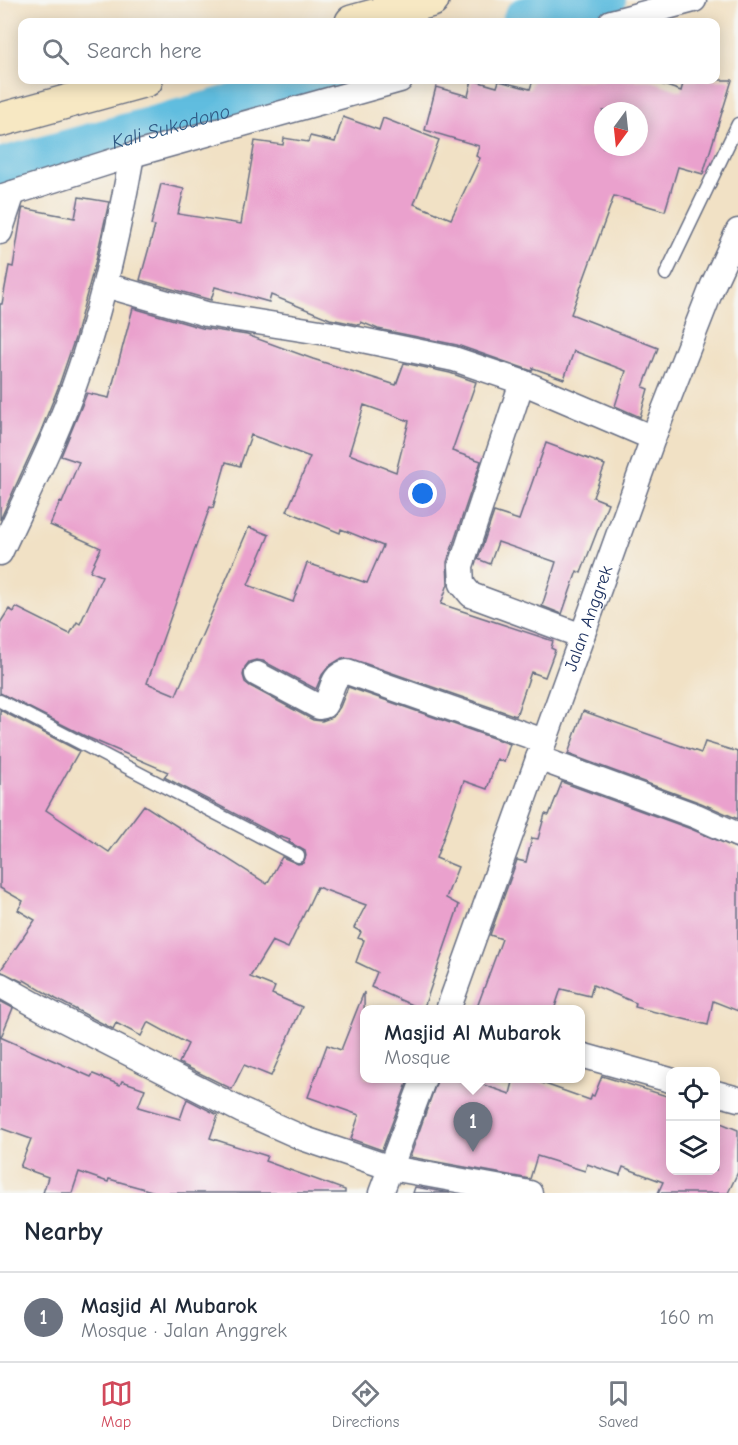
<!DOCTYPE html>
<meta charset="utf-8">
<style>
:root{--surface:#fff;--page:#f6f6f7;--text:#1f2937;--muted:#747a83;--line:#e0e1e3;--accent:#d1495b}
body{margin:0;font-family:"Comic Neue",sans-serif;background:var(--page);color:var(--text)}
.controls{position:absolute;right:18px;bottom:18px;display:grid;overflow:hidden;border-radius:12px;box-shadow:0 3px 15px #0003}
.controls button{width:54px;height:54px;display:grid;place-items:center;padding:0;border:0;border-bottom:2px solid var(--line);background:var(--surface);color:var(--text);font:30px sans-serif}
.compass{position:absolute;left:594px;top:102px;width:54px;height:54px;border-radius:50%;background:var(--surface);box-shadow:0 3px 15px #0003;rotate:195deg}
.you{position:absolute;left:423px;top:494px;width:21px;height:21px;margin:-15px;border:4px solid #fff;border-radius:50%;background:#1a73e8;box-shadow:0 0 0 9px #1a73e833}
.badge{display:grid;place-items:center;width:39px;height:39px;border-radius:50%;background:var(--accent);color:#fff;font-size:20px;font-weight:700}
.pin{position:absolute;translate:-50% -50px;filter:drop-shadow(0 2px 3px #0008)}
.pin::after{content:'';position:absolute;top:32px;width:21px;height:18px;background:inherit;clip-path:polygon(0 0,100% 0,50% 100%)}
.popup{position:absolute;left:360px;top:1005px;width:225px;height:78px;box-sizing:border-box;display:grid;place-content:center;border-radius:12px;background:var(--surface);filter:drop-shadow(0 2px 4px #0005);font-size:20px;white-space:nowrap;color:var(--muted)}
.popup b{font-size:22px;color:var(--text)}
.popup::after{content:'';position:absolute;left:50%;top:100%;margin-left:-12px;border:12px solid transparent;border-top-color:var(--surface)}
.list{margin:0;padding:0;list-style:none}
h2{display:flex;justify-content:space-between;align-items:center;height:78px;margin:0;padding:0 24px;font-size:26px}
h2 small{font-size:20px;font-weight:400;color:var(--muted)}
.list li{display:grid;grid-template-columns:39px 1fr auto;gap:18px;align-items:center;box-sizing:border-box;height:90px;padding:0 24px;border-top:2px solid var(--line)}
.list b{display:block;font-size:22px;white-space:nowrap}
.list p{margin:0;font-size:20px;white-space:nowrap;color:var(--muted)}
.list em{font-size:20px;font-style:normal;color:var(--muted)}
.icon{flex:none;width:33px;height:33px;fill:none;stroke:currentColor;stroke-width:2;stroke-linecap:round;stroke-linejoin:round}
.map{position:relative;flex:none;width:738px;height:1193px;overflow:hidden}
.search{position:absolute;background:var(--surface);box-shadow:0 3px 15px #0003;left:18px;right:18px;top:18px;height:66px;display:flex;align-items:center;gap:15px;box-sizing:border-box;padding:0 21px;border-radius:12px;color:var(--muted);font-size:22px}
.sheet{height:168px;background:var(--surface)}
nav{display:flex;justify-content:space-around;align-items:center;box-sizing:border-box;height:84px;border-top:2px solid var(--line);background:var(--surface);font-size:16px;color:var(--muted)}
nav a{display:grid;justify-items:center;gap:3px}
nav .on{color:var(--accent)}
.map>svg:first-child{display:block}
</style>
<div class="map">
<svg width="738" height="1193" viewBox="0 0 738 1193">
<rect width="100%" height="100%" fill="#f6f6f2"/>
<filter id="ink" filterUnits="userSpaceOnUse"><feTurbulence type="fractalNoise" baseFrequency=".0167" numOctaves="2"/><feDisplacementMap in="SourceGraphic" scale="12" xChannelSelector="R" yChannelSelector="G"/><feConvolveMatrix kernelMatrix="1 2 1 2 8 2 1 2 1" color-interpolation-filters="sRGB"/></filter>
<filter id="wash" filterUnits="userSpaceOnUse"><feTurbulence type="fractalNoise" baseFrequency=".008" numOctaves="4" result="noise"/><feDisplacementMap in="SourceGraphic" scale="24" xChannelSelector="R" yChannelSelector="G"/><feGaussianBlur stdDeviation="1.35" result="paint"/><feColorMatrix in="noise" values="0 0 0 0 0 0 0 0 0 0 0 0 0 0 0 0 0 1.4 0 .05"/><feComposite in="paint" operator="in"/></filter>
<g filter="url(#wash)">
<rect width="100%" height="100%" fill="#f1e1c5"/>
<g fill="none" stroke-linecap="round" stroke-linejoin="round">
<g stroke="#61bddf" stroke-width="50">
<path d="M527,22L601,0"/>
<path id="s1" d="M0,173L340,80"/>
</g>
</g>
<g id="blocks">
<g fill="#eaa1cd" fill-rule="evenodd">
<path d="M472,80L497,87L499,81L530,89L533,80H649L681,91L684,80H732L703,174L678,167L665,211L614,196L571,314L658,348L643,387L648,389L640,417L615,406L626,371L574,351L564,379L533,368L532,371L457,345L378,329L361,322L360,325L330,319L271,295L269,302L215,287L211,300L140,280L155,226L151,225L161,184L184,189L178,214L241,224L255,141L283,145L284,138L308,142L310,136L335,142L343,117L379,130L383,118L439,140L414,204L451,219L480,158L476,156L479,146L425,130L436,87L468,96ZM603,111H639V147H603Z"/>
<path d="M79,197L109,202L96,260L75,338L58,388L40,433L0,520V304H2L9,266L13,267L22,211L23,208L75,218Z"/>
<path d="M133,308L202,328L247,335L313,359L396,385L404,363L450,373L476,382L452,451L481,461L447,562L448,584L441,604L553,641L551,648L555,650L545,677L531,672L516,716L352,659L342,658L329,666L322,675L316,689L263,661L256,660L249,662L245,667L243,675L245,682L250,686L313,720L322,721L333,717L340,707L348,687L510,744L504,762L497,759L487,789L464,781L436,858L458,867L446,898L459,905L423,1010L371,987L377,972L356,962L364,940L358,938L361,932L354,928L366,905L317,887L288,948L272,941L250,977L275,987L272,994L302,1007L271,1076L244,1065L232,1089L179,1063L188,1044L148,1022L141,1036L116,1023L113,1029L56,999L24,980L23,982L0,971L35,920L18,910L23,901L0,888V710L79,751L46,810L109,852L144,805L267,884L282,857L298,864L303,863L306,856L305,851L289,842L290,840L278,836L164,777L168,772L89,738L0,693V623L9,609L14,612L16,607L70,634L77,622L80,624L102,576L90,571L101,548L50,525L60,502L62,503L79,462L61,456L87,393L109,398ZM364,405L409,421L396,472L349,454ZM251,435L310,457L287,511L340,533L341,529L383,546L367,583L307,563L293,602L248,585L269,535L249,527L176,695L147,683L210,507L213,508L226,462L240,466Z"/>
<path d="M546,443L605,465L593,497L608,503L581,573L577,571L562,614L542,606L556,562L498,542L490,564L478,559L494,512L519,520Z"/>
<path d="M583,711L701,753L705,742L738,752V819L701,803L568,754Z"/>
<path d="M562,782L691,829L738,849V1011L713,1001L708,1025L635,1007L636,1003L593,985L590,996L561,989L554,1010H476L502,939L490,935L517,860L526,862L532,838L538,839L545,814L549,815Z"/>
<path d="M364,992L365,1078H409L382,1150L351,1139L359,1115L308,1097L327,1045L341,1050Z"/>
<path d="M0,1001L13,1008L1,1037H0Z"/>
<path d="M0,1037L91,1077L93,1074L120,1085L122,1081L145,1089L138,1107L180,1119L187,1099L218,1115L210,1138L267,1156L265,1161L345,1190V1193H159L109,1179L108,1182L79,1172L72,1193H43L48,1177L20,1167L31,1139L0,1128Z"/>
<path d="M602,1076L670,1097V1170H716V1121L738,1130V1172L728,1193H658L663,1182L623,1167L620,1175L587,1164L585,1171L537,1156L530,1179L410,1157L438,1078H463L510,1094L514,1078H528L590,1100L592,1095L594,1096Z"/>
<path d="M415,1187L450,1193H413Z"/>
</g>
</g>
</g>
<g filter="url(#ink)">
<use href="#blocks" fill-opacity="0" stroke="#666d82" stroke-width="1.5"/>
<g fill="none" stroke-linecap="round" stroke-linejoin="round">
<g stroke="#666d82" stroke-width="15">
<g id="lane">
<path d="M666,274L738,124"/>
<path d="M0,701L298,856"/>
</g>
</g>
<g stroke="#666d82" stroke-width="27">
<g id="street">
<path d="M611,22L694,0"/>
<path d="M0,197L132,155L400,80"/>
<path d="M0,232L13,193"/>
<path d="M105,285L206,314L333,334L454,359L522,382L653,438"/>
<path d="M522,382L461,566L462,584L471,595L582,636"/>
<path d="M0,553C28,493 59,432 80,369C104,299 119,228 132,155"/>
<path d="M257,674L319,707L324,706C333,694 330,675 347,672L544,741"/>
<path d="M538,758L696,816L738,835"/>
<path d="M0,985L52,1014L242,1111L305,1139L391,1168L530,1193"/>
<path id="s2" d="M448,1010L653,438L713,285L738,231"/>
<path d="M581,1055L670,1080"/>
<path d="M716,1093L738,1099"/>
<path d="M381,1193L424,1078"/>
</g>
</g>
<g stroke="#666d82" stroke-width="36">
<g id="secondary">
<path d="M352,22L432,0"/>
<path d="M0,120L146,80"/>
</g>
</g>
<use href="#lane" stroke="#fff" stroke-width="12"/>
<use href="#street" stroke="#fff" stroke-width="24"/>
<use href="#secondary" stroke="#f7e8c3" stroke-width="33"/>
</g>
</g>
<g text-anchor="middle" dominant-baseline="central" stroke-width="6" stroke-linejoin="round" paint-order="stroke">
<g font-size="18" fill="#1b2f5e" stroke="#f6f6f2">
<text stroke="none"><textPath href="#s2" startOffset="416">Jalan Anggrek</textPath></text>
</g>
<g font-size="20" font-style="italic" fill="#305a85" stroke="#f6f6f2">
<text stroke="none"><textPath href="#s1" startOffset="177">Kali Sukodono</textPath></text>
</g>
</g>
</svg>
<div class="controls">
<button><svg class="icon" aria-label="locate" viewBox="0 0 24 24"><circle cx="12" cy="12" r="6"/><path d="M12 2v4M12 18v4M2 12h4M18 12h4"/></svg></button>
<button><svg class="icon" aria-label="layers" viewBox="0 0 24 24"><path d="M12 4l9 5-9 5-9-5zM3 14l9 5 9-5"/></svg></button>
</div>
<svg class="compass" viewBox="-18 -18 36 36"><path d="M0-13l5 13h-10z" fill="#e53935"/><path d="M0 13l5-13h-10z" fill="#747a83"/></svg>
<div class="you"></div>
<div class="pin badge" style="left:473px;top:1152px;background:#6b7280">1</div>
<div class="popup"><b>Masjid Al Mubarok</b>Mosque</div>
<div class="search"><svg class="icon" aria-label="search" viewBox="0 0 24 24"><circle cx="10" cy="10" r="6"/><path d="M15 15l6 6"/></svg>Search here</div>
</div>
<section class="sheet">
<h2>Nearby<small></small></h2>
<ul class="list">
<li><span class="badge" style="background:#6b7280">1</span><div><b>Masjid Al Mubarok</b><p>Mosque · Jalan Anggrek</p></div><em>160 m</em></li>
</ul>
</section>
<nav>
<a class="on"><svg class="icon" aria-label="map" viewBox="0 0 24 24"><path d="M3 6l6-2 6 2 6-2v14l-6 2-6-2-6 2zM9 4v14M15 6v14"/></svg>Map</a>
<a><svg class="icon" aria-label="directions" viewBox="0 0 24 24"><path d="M12 3l9 9-9 9-9-9zM9 14v-3h6M13 9l2 2-2 2"/></svg>Directions</a>
<a><svg class="icon" aria-label="saved" viewBox="0 0 24 24"><path d="M7 4h10v16l-5-4-5 4z"/></svg>Saved</a>
</nav>
